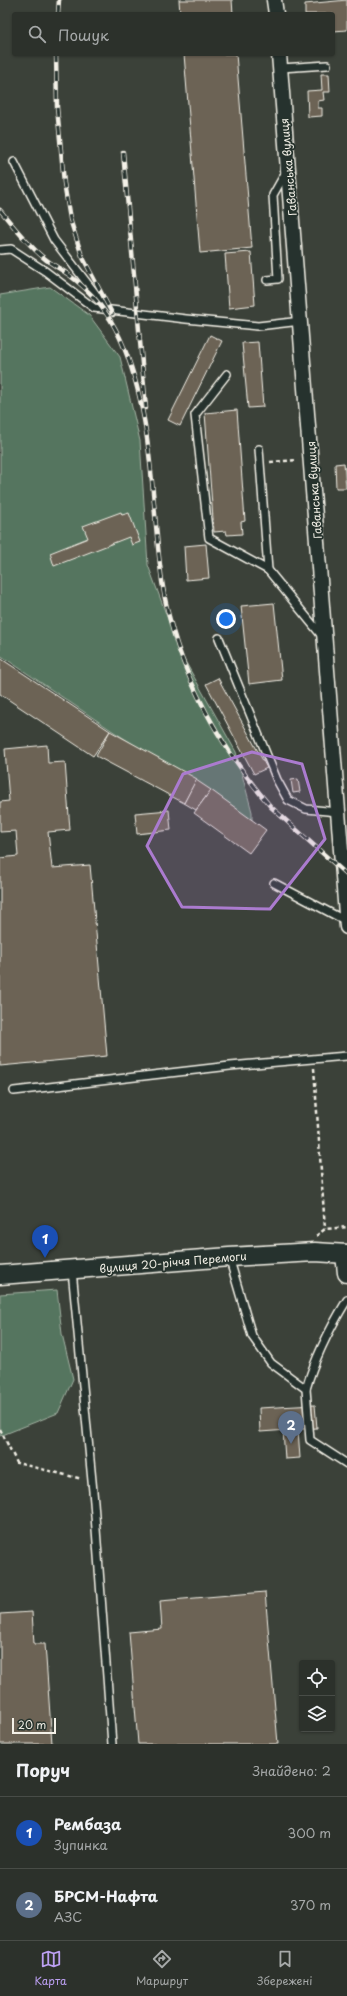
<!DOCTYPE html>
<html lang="uk">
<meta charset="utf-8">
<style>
:root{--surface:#2c312b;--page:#383d37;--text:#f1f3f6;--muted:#a6a9a9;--line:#484c47;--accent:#bca0f2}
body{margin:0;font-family:"Playpen Sans",sans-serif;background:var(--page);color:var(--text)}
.controls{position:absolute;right:12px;bottom:12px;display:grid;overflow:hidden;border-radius:4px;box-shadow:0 1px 3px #0004}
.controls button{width:36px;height:36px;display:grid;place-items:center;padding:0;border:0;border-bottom:1px solid var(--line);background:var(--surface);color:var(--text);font:20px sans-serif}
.scale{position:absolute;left:12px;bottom:10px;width:44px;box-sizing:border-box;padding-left:4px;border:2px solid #f4f1e8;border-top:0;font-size:11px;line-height:14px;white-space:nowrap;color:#f4f1e8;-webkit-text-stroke:3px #26332d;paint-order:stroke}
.you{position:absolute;left:226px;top:619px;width:14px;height:14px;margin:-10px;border:3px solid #fff;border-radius:50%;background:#1a73e8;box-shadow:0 0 0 6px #1a73e833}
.badge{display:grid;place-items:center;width:26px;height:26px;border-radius:50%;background:var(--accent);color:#fff;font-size:13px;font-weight:700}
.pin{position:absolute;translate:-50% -33px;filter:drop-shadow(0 1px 2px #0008)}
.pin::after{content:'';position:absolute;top:21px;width:14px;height:12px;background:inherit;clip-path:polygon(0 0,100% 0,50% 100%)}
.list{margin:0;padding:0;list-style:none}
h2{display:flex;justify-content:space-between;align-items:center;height:52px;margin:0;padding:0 16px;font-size:17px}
h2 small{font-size:13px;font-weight:400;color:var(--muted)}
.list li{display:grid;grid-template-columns:26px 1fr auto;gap:12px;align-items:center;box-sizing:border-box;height:72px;padding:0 16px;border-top:1px solid var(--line)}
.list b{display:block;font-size:15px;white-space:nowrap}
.list p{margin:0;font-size:13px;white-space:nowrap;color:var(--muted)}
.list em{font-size:13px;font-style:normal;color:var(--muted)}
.icon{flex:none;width:22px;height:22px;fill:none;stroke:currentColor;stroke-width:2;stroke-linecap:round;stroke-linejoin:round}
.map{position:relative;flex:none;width:347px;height:1744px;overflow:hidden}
.search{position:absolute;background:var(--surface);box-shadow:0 1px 3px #0004;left:12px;right:12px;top:12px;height:44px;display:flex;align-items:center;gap:10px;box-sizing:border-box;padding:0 14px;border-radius:4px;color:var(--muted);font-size:15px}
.sheet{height:196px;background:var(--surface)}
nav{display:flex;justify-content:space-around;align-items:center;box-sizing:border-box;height:56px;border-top:1px solid var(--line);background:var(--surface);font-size:11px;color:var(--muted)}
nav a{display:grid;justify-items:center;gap:2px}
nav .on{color:var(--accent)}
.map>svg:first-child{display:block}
</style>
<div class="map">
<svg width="347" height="1744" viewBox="0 0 347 1744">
<rect width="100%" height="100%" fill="#3b4139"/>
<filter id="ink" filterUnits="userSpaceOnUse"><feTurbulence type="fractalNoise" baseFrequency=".025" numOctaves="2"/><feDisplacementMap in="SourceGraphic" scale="8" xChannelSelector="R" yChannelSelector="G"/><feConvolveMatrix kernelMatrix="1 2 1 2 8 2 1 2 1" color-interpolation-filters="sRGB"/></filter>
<g filter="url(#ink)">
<g fill="#55755f" stroke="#a4b3a4">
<path d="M50,287L89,315L120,357L140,441L148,565L180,652L236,752L252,812V820L114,732L0,655V295Z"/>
<path d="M57,1290L62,1334L73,1379L58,1413L0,1436V1294Z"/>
</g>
<g fill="#6c6355" stroke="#f4f1e8">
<path d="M179,0H232L233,14H180Z"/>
<path d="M347,0V30L333,31V14H305V4Z"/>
<path d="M184,54H236L252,248L200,253Z"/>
<path d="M321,74H329L330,92H323L324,100L318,101V108H322V116L308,117L307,91L322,90Z"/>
<path d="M251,252L255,305L229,308L225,254Z"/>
<path d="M210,335L222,341L180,426L168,420Z"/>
<path d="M258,342L263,407L248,408L242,343Z"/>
<path d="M237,410L245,521L241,522L242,534L227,535L226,531L214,532L205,413Z"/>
<path d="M344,463L346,488H336L335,464Z"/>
<path d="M121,512L122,515L129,513L140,542L132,545L129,537L54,566L50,553L88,538L83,526Z"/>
<path d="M206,544L209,578L186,580L184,546Z"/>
<path d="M274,603L282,680L249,684L241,606Z"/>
<path d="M0,658L110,731L93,756L0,694Z"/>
<path d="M218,678L267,768L254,774L206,684Z"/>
<path d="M110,731L197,779L184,803L96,756Z"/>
<path d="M47,745L48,763L65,762L70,830L48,832L52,868L90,865L107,1056L0,1066V858L18,856L16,831L0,832V802L9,801L5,749Z"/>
<path d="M298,779L300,792L293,793L291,780Z"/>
<path d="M196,780L211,790L196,810L184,803Z"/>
<path d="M211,790L266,830L249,853L194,813Z"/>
<path d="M169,810L171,830L137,834L135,813Z"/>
<path d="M315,1405L317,1428L260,1432L259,1408Z"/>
<path d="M298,1429L300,1458L285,1459L283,1430Z"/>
<path d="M265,1592L278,1744H138L129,1632L162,1629L160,1601Z"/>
<path d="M32,1612L34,1644H45L52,1744H0V1614Z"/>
</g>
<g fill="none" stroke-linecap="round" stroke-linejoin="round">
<g stroke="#f4f1e8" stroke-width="10">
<g id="service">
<path d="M281,68L327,65"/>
<path d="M14,162L54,240L107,309"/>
<path d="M0,250L11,249L45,271L94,308L186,319L258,326L301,321"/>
<path d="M267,280L278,279L273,195L286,172"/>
<path d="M227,374L195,415L209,538L268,570L322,636"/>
<path d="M259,449L268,570"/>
<path d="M219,638L277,780L288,800L306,809L338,812"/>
<path d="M274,883L346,921"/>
<path d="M14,1091L230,1066L347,1056"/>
<path d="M229,1257L252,1336L271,1363L306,1389L310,1440L347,1464"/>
<path d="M72,1270L94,1502L112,1744"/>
<path d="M306,1389C315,1357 330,1328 347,1300"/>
</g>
</g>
<g stroke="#f4f1e8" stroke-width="17">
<g id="minor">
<path d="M274,0L276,14"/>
<path d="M279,54L347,927"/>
</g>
</g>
<g stroke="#f4f1e8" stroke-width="21">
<g id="tertiary">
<path d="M345,1254L347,1273"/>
<path d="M0,1275L229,1257L315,1252L347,1254"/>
</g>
</g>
<g stroke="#f4f1e8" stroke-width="2.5" stroke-dasharray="4 3" stroke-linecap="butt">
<path d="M270,462L297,460"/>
<path d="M314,1068L325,1229"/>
<path d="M316,1236L325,1229L347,1227"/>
<path d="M0,1429L17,1463L82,1479"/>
</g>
<use href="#service" stroke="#26332d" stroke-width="7"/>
<use href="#minor" stroke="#26332d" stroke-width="14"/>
<use href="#tertiary" stroke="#26332d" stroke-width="18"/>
<g stroke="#f4f1e8" stroke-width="4.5">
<g id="rail">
<path d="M58,14L59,0"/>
<path d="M56,54L57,107L64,183L70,219L82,256L113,315"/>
<path d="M123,152L146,408"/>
<path d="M0,210C13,226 27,244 44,258C51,264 61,269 69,275C91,291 109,314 120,338C152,409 151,490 160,565C169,655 213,739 271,807L347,875"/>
</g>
</g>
<use href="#rail" stroke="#26332d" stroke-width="3" stroke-dasharray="9" stroke-linecap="butt"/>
</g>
</g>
<path fill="#ab7bcf" fill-opacity="0.2" stroke="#ab7bcf" stroke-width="3" stroke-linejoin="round" d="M252,752L302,764L325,839L270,909L182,907L147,846L183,774Z"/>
<g text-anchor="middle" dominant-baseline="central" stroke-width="3.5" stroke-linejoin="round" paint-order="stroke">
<g font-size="11" fill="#f4f1e8" stroke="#26332d">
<text transform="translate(288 167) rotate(-95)">Гаванська вулиця</text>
<text transform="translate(314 490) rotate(-94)">Гаванська вулиця</text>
<text transform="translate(173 1262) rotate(-5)">вулиця 20-річчя Перемоги</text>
</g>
</g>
</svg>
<div class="controls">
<button><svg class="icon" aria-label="locate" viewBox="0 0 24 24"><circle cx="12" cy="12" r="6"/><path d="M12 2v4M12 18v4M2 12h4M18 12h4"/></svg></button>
<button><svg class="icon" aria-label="layers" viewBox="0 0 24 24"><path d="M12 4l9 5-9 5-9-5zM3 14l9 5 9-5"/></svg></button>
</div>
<div class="scale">20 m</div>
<div class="you"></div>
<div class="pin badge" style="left:45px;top:1258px;background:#1a4fb4">1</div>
<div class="pin badge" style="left:291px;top:1444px;background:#5c6f8a">2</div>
<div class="search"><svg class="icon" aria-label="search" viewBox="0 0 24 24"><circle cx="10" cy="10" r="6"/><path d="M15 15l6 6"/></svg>Пошук</div>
</div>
<section class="sheet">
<h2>Поруч<small>Знайдено: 2</small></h2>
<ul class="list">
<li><span class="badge" style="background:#1a4fb4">1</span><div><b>Рембаза</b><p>Зупинка</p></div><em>300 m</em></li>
<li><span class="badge" style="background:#5c6f8a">2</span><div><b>БРСМ-Нафта</b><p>АЗС</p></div><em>370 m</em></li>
</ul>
</section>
<nav>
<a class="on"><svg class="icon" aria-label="map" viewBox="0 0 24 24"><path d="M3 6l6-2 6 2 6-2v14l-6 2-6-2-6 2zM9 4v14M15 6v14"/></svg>Карта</a>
<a><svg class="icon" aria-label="directions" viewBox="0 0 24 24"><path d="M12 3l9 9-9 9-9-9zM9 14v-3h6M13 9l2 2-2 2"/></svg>Маршрут</a>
<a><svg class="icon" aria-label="saved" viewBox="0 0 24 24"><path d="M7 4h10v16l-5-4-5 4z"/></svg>Збережені</a>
</nav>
